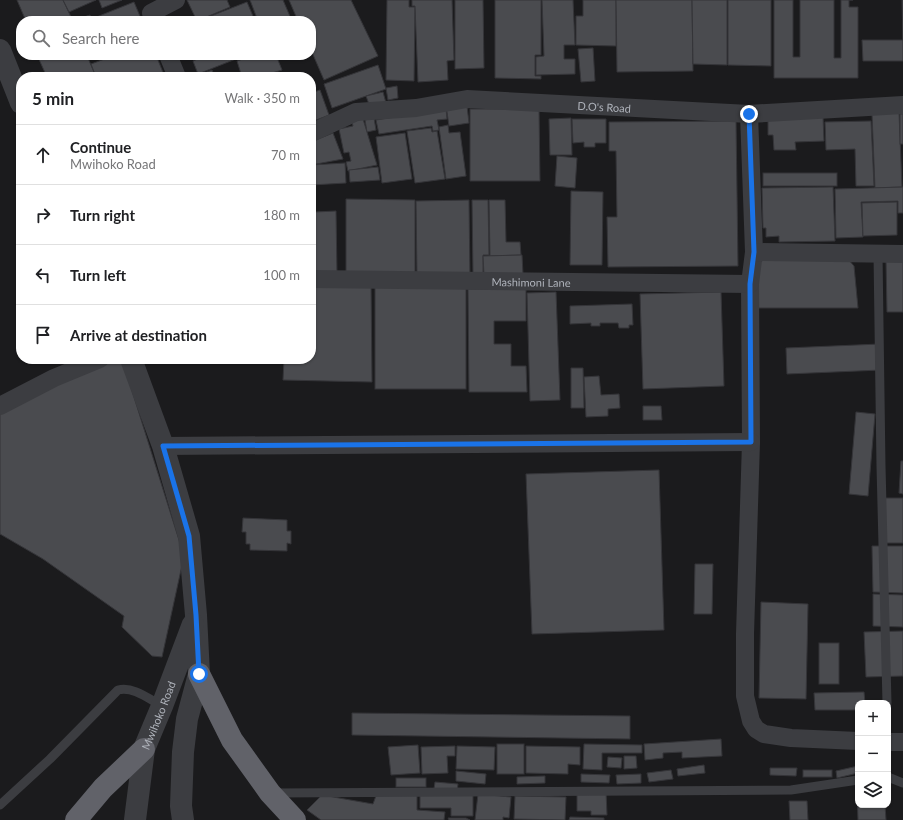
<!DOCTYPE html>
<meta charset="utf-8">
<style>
:root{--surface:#fff;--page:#f6f6f6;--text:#202124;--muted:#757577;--line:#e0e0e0}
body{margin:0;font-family:Lato,sans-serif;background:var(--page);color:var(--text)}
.controls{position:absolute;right:12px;bottom:12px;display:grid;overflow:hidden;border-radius:8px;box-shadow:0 1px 3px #0004}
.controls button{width:36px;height:36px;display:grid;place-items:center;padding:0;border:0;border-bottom:1px solid var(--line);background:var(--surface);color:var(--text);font:20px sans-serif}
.stop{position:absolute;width:12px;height:12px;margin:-9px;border:3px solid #1a73e8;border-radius:50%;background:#fff}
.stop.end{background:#1a73e8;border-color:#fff;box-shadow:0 1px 4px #0008}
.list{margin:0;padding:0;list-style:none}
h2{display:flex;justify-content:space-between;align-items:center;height:52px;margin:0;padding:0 16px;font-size:17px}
h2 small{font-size:13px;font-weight:400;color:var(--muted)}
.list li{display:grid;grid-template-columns:26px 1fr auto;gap:12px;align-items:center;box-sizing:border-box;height:60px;padding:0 16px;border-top:1px solid var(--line)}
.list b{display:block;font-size:15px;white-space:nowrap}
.list p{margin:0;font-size:13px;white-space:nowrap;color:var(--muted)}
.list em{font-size:13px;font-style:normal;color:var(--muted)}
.icon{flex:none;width:22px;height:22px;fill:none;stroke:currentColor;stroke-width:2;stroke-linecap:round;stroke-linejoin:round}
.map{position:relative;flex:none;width:903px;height:820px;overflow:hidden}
.search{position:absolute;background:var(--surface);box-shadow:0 1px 3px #0004;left:16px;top:16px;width:300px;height:44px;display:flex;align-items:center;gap:10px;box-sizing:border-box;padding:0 14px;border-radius:16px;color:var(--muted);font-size:15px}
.panel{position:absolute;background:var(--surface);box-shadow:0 1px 3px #0004;left:16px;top:72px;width:300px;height:292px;border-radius:16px}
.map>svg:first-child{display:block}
</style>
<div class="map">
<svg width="903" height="820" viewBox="0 0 903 820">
<rect width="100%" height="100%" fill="#1b1b1d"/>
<g fill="#4a4b4f" stroke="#353539">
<path d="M17,0H63L71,17L62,21H26Z"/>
<path d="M63,0H96L69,12Z"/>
<path d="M99,0H122L102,8Z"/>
<path d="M187,0H227L230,7L197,21Z"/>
<path d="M250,0H283L292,21H258Z"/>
<path d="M289,0H351L378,56L324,80L311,50V21H298Z"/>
<path d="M387,0H409V7H415L414,81L386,80Z"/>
<path d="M412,0H452L454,60L447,61L448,80L418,82L415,6H412Z"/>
<path d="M455,0H483L484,68L455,69Z"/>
<path d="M495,0H541V55H535V76H541V79L495,78Z"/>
<path d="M542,0H573L575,45H564V59H575V74L536,75V57L544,56Z"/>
<path d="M583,0H616V46L576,45V16H583Z"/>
<path d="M616,0H692L693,71L617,72Z"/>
<path d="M692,0H727V65L693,64Z"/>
<path d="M728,0H771V66L728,65Z"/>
<path d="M774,0H793V57H800V0H834V58H841V0H853H849V7H858V78H774Z"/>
<path d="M902,0H903V61H863L862,40H903Z"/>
<path d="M134,2L142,21H95L94,18Z"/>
<path d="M247,2L255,21H198Z"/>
<path d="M90,15L92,21H71Z"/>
<path d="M593,48L595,81L581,82L578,49Z"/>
<path d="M37,55H82L83,59L88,58L96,77H47Z"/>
<path d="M109,55H156L164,75L158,77H96L91,64L110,57Z"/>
<path d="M207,55H246L198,74L193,61Z"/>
<path d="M255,55H276L282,70L272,73L274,77H265L264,76L260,77H242L237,61Z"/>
<path d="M378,65L386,89L332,108L324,84Z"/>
<path d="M212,70L215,77H196V76Z"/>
<path d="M397,86L398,98L388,100L386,88Z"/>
<path d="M320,90L329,115L311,122V93Z"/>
<path d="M383,92L386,103L370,107L366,96Z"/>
<path d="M446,105L467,106L469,123L449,126Z"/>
<path d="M446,109L447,119L437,120L439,130L433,131L432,126L379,134L376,120Z"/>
<path d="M470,109H539L540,181H470Z"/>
<path d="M899,113L902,187L875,188L872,114Z"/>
<rect x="900" y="114" width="3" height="30"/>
<path d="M823,117L824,141L795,142L796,150H774L773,135H768V118Z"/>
<path d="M374,118L376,130L367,132L365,120Z"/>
<path d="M571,118L572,155H550L549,119Z"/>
<path d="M363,119L377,165L348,171L346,162L351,161L349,152L344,153L339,129L353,126L352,122Z"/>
<path d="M572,119H606V143H595V147H584V142L573,143Z"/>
<path d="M736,121L738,266L608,267L607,217H617L616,151H609V122Z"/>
<path d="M871,121L874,186H856L855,149L826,150L825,122Z"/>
<path d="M448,125L449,133L460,132L466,176L446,179L439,127Z"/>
<path d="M431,128L432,132L437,131L445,179L415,183L407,131Z"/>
<path d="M333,133L343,159L311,165V142Z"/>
<path d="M405,133L412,179L382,183L376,137Z"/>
<path d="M557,156L577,158L575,188L555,186Z"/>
<path d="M345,163L346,183L311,185V165Z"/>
<path d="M378,167L380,180L350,182L349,170Z"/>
<rect x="763" y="173" width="74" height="13"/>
<path d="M833,187L835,241L779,242V236L766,237V228H763L762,188Z"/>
<path d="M903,187V213H898V201L861,202L863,237L836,238L835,189Z"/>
<path d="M571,191L603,192L602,265H570Z"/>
<path d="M346,199L415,200V276L346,275Z"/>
<path d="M469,200L470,278H417L416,201Z"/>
<path d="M472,200H488L489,255H483V274L473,275Z"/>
<path d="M489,200H505L506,242H520L521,255L490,256Z"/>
<path d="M897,202V235L863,236L862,203Z"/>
<path d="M311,209L314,235L311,236Z"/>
<path d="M336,211L337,275L311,276V239L315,238V212Z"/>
<path d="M522,255L523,274L484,275L483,256Z"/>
<path d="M769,257L847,258L854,266L858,308H754V265Z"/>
<path d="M886,260H903V312H887Z"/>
<path d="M311,282L371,284L372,382L283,380L284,359H311Z"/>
<rect x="375" y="286" width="91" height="103"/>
<path d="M468,289H526V321H494V344H511V366H526L527,392H469Z"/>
<path d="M556,292L560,400L530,401L527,293Z"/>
<path d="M721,292L724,386L643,389L640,294Z"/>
<path d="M632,304L633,325H629V328H619L618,323H600V326H591V323L570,324V306Z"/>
<path d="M880,344L881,370L787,374L786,348Z"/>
<path d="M111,359H122L184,556L162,657L152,656L122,627L124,616L43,559L0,534V398L87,361Z"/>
<path d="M571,368H583L584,408H571Z"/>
<path d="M599,376L601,395L619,394L620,408L608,409V416L586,417L584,377Z"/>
<path d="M643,406H661L662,420H643Z"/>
<path d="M856,412L875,414L868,496L849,494Z"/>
<path d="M901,461H903V494L899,493Z"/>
<path d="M659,470L664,630L532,634L526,474Z"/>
<rect x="881" y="498" width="22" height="45"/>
<path d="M243,518L287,520V531H291V544L287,543V551L250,550V544H246V532H242Z"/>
<path d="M872,546H903V593L873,592Z"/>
<path d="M695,564H713L712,614H694Z"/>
<path d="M873,594L903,595V627L873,626Z"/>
<path d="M761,602L808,604L806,699L759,698Z"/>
<path d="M903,631V676L866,677L864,632Z"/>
<rect x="819" y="643" width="20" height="41"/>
<path d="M864,692L865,703H858V710H815L814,693Z"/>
<path d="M352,713L630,716V739L352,735Z"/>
<path d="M721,739L722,756L682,758V752L663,753V758L645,760L644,744Z"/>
<rect x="497" y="744" width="27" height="30"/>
<path d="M584,744L642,745V753H602V770L583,769Z"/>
<path d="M418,745L420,773L391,775L388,747Z"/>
<path d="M455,746V756H447L448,773L422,774L421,747Z"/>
<path d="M457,746L495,747L494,770L456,769Z"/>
<path d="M526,746L580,747V765L568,764V774L526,773Z"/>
<path d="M624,756H636L637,768L624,769Z"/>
<path d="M608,757L622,758L621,768L607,767Z"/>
<path d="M704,765L705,773L678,776L677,769Z"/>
<path d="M858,766V773L837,778L836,771Z"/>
<path d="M770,768H797L796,776L770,775Z"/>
<path d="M671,770L673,779L649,782L647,773Z"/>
<rect x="803" y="770" width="29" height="7"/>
<path d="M456,771L486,774L485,784L456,781Z"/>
<path d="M581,774L610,775L609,783L581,782Z"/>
<path d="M641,774V783L617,784L616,775Z"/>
<path d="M545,776V783L517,784V777Z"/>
<rect x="396" y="778" width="30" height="9"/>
<path d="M435,782L458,784L457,791L434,789Z"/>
<path d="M577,792H606L607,815H591V811H577Z"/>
<path d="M857,792H858V805H885L886,820H858Z"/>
<path d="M377,793L417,794V810L445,812L444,820H321L307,810L322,795L373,804Z"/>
<path d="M420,794H473V816H451V808H420Z"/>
<path d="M478,794L511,797L509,818L503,817V820H475Z"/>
<path d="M515,796L566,797L565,820L514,819Z"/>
<path d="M789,801H807L808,820H790Z"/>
<path d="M570,817L604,818V820H569Z"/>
<path d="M448,818H466L470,820H449Z"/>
</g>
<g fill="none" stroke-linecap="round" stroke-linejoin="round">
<g stroke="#3c3d41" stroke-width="9">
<path d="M878,254L881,466L887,703"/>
<path d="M888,777L903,783"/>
<path d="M274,793L791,790L858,780"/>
<path d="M0,805L50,759L118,690C133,686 149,699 162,706"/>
</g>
<g stroke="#3c3d41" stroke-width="18">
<path d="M151,13L176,0"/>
<path d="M168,55L177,77"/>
<path d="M749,114L754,252L750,284L751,442L745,634V696L751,721L756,729L764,734L791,738L858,741"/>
<path id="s1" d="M311,133L356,112L416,108L467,99L749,114L903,105"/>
<path d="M754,252L903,254"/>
<path id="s2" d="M311,279L750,284"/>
<path d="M0,406L54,378L100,359"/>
<path d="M163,446L751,442"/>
<path d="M888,742H903"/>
</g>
<g stroke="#3c3d41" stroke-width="22">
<path d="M0,50L21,103"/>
<path d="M131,359L163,446L189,536L196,615L199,674L187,719L183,752L181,806L183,820"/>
<path id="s3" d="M135,820L144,749L162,706L193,624"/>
</g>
<g stroke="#616269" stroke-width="22">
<path d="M199,674L232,740L270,793L295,820"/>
<path d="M76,820L103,788L144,749"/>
</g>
</g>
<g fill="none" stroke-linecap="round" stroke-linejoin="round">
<path stroke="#1a73e8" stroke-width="5" d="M199,674L196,615L189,536L163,446L751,442L750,284L754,252L749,114"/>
</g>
<g text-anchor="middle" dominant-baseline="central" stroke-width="3" stroke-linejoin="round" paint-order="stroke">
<g font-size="11" fill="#afb3bb" stroke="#161618">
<text stroke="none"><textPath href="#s1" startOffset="299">D.O's Road</textPath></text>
<text stroke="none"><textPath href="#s2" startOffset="220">Mashimoni Lane</textPath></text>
<text stroke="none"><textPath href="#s3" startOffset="108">Mwihoko Road</textPath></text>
</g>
</g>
</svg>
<div class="controls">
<button>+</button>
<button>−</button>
<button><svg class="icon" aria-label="layers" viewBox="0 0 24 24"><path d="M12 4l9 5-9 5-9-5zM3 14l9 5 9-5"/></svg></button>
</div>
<div class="stop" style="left:199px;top:674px"></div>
<div class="stop end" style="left:749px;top:114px"></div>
<div class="search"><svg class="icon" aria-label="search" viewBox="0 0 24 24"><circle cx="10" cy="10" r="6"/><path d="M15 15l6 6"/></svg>Search here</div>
<section class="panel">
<h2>5 min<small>Walk · 350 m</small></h2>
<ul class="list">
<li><svg class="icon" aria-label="ahead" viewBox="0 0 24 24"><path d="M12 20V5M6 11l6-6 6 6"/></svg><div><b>Continue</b><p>Mwihoko Road</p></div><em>70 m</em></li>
<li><svg class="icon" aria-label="right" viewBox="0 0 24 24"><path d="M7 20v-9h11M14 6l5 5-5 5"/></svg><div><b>Turn right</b></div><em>180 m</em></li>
<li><svg class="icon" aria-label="left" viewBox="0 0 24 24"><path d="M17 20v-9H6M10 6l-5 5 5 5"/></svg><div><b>Turn left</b></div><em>100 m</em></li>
<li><svg class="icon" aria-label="arrive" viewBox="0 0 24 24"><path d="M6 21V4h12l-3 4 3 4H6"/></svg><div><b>Arrive at destination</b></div></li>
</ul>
</section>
</div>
